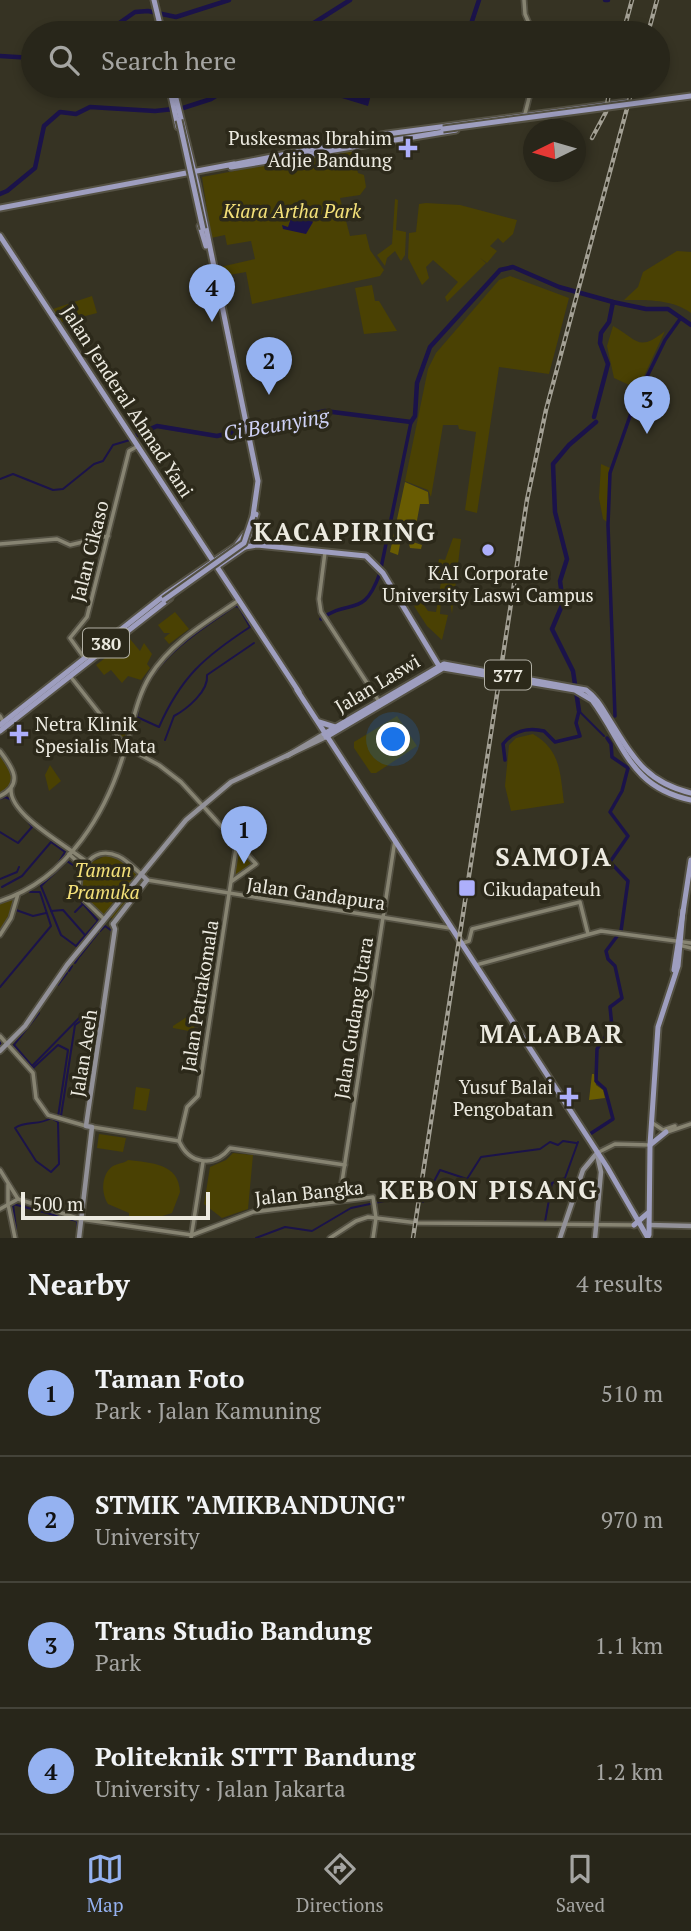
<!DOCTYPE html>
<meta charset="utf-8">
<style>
:root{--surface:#28261a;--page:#302e23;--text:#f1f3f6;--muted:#a5a5a2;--line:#444339;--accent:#95b2f1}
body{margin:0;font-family:"PT Serif",serif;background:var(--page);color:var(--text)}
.compass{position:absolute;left:523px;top:119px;width:63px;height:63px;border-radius:50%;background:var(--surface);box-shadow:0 4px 10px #0003;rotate:265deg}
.scale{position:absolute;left:21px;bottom:18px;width:189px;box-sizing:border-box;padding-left:7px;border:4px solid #eceae0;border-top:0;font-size:19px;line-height:24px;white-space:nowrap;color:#eceae0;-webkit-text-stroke:5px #2c291a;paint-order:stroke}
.you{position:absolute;left:394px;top:740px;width:24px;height:24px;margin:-18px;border:5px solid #fff;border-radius:50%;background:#1a73e8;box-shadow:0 0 0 10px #1a73e833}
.badge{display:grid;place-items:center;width:46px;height:46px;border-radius:50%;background:var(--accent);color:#111;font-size:23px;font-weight:700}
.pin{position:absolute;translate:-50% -58px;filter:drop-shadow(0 2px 4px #0008)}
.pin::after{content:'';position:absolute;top:37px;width:24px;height:21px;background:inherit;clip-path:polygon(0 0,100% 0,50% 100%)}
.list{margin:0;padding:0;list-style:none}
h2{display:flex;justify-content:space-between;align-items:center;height:91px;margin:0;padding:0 28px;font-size:30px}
h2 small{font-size:23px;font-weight:400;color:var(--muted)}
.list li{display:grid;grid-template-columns:46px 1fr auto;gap:21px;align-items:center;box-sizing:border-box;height:126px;padding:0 28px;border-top:2px solid var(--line)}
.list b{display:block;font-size:26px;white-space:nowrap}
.list p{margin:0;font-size:23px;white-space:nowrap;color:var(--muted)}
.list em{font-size:23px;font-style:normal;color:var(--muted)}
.icon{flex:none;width:38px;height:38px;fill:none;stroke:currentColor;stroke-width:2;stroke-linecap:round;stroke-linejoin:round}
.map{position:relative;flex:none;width:691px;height:1238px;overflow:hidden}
.search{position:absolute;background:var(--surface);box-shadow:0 4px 10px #0003;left:21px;right:21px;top:21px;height:77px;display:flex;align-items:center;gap:18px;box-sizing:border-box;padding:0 24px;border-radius:38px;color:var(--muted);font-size:26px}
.sheet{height:595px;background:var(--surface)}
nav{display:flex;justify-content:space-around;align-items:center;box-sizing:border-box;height:98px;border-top:2px solid var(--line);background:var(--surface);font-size:19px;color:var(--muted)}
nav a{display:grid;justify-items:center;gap:4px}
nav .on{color:var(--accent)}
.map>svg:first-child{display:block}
</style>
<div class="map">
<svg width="691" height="1238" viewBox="0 0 691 1238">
<rect width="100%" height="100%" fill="#363323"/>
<g fill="#4a4103">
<path d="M352,149L358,173L364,175L366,187L360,195L340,198L350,236L366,234L370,250L384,270L380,276L252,304L246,272L218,277L216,268L255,259L251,241L227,245L225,235L211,238L202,177Z"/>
<path d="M395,199L398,200L396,230L406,232L405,255L401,261L395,251L387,258L385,266L377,255L392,244Z"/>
<path d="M426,203L460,205L517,220L513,234L503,243L498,238L490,246L497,251L487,263L480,258L486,263L447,302L445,297L458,282L433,260L426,267L429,278L422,285L408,258L409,233L416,232L419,204Z"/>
<path d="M677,251L691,252V313C672,299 647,300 624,300L638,287L643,272Z"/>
<path d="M510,276L569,298L549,374L499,367L477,513L465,510L476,432L459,429L458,425H443L431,497L428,490L405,481L428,369L436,353L499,280Z"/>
<path d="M372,285L375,301H379L397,331L364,334L355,288Z"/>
<path d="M92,296L97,313L62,322L53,309Z"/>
<path d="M613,326C637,339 638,353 665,331L638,389L614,378L607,346Z"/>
<path d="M601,464L610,468L607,522L603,519L599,498Z"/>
<path d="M453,538L461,539L452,614L450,602L441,601L440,614L448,615L442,640L427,626L414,606L421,601L428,611L436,612L442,576L436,574L439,559L445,560Z"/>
<path d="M175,612L189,629L169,644L164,638L170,633H164L158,625Z"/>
<path d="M130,639L140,651L144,643L152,654L147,664L150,668L141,680L128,676L122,683L111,670L104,675L96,665Z"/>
<path d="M397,716L417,746L376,773H371L354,748V742Z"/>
<path d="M132,718L125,745L107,722Z"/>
<path d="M533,734C561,750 560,773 564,803L511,811L505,786L509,745L516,738Z"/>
<path d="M0,755L14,777L11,786L0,794Z"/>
<path d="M50,765L61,781L49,791L45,775Z"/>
<path d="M239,849L252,865L233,878L237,851Z"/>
<path d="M107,855L116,857L139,874L104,915C82,897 79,895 83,866Z"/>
<path d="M141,878L145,881L114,920L110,917Z"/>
<path d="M16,897L14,911L0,933V903Z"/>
<path d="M196,1011L194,1032L173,1028V1026Z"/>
<path d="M136,1087L150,1089L146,1111L133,1109Z"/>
<path d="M99,1134L126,1138L123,1152L97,1148Z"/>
<path d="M233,1153L253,1155L248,1209L222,1218L204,1204L210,1167L226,1160Z"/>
<path d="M128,1160C151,1163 179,1163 180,1192L172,1213L156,1218L129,1216V1213L108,1204C101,1193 101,1174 113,1166C119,1163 125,1163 128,1160Z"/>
</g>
<g fill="#695c02">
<path d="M405,482L428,492L429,504H420L413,542L422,545L421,549L410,548L408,540L401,539L398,555L390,552Z"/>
<path d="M592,1074H594L596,1085L603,1090L605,1098L589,1100Z"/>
</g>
<g fill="#1b134a">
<path d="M334,86L372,91L368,106L332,95Z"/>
<path d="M309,217L313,222L306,234L283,229L282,225L288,227L291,218Z"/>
</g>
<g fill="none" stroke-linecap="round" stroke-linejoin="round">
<g stroke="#1b134a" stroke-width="2">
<path d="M0,479L13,474L53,490L63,489L94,464L103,461L113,445L130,440"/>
<path d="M235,606L239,607L250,627C204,657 181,677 159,727L137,717C142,665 196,633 235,606Z"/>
<path d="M579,711L604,736"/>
<path d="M165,740L174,716C187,709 209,691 207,675L254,643"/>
<path d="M0,799L5,797L12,800"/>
<path d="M0,832L18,843L32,827L27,820"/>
<path d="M67,861L77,868L78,898L98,921L76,946L61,935L41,886Z"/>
<path d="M0,879L17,872L19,867"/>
<path d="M2,887L22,876L51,842L65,852L57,865"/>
<path d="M16,910L33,916L46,913"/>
<path d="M51,911L63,910L85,935"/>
<path d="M75,912L82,905"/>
<path d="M100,931L105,926L112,931"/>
<path d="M109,952L111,939"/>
<path d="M80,956L98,933"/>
<path d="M75,963L79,957"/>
<path d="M69,971L72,966"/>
<path d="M58,985L67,973"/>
<path d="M0,987L51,926L40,892H30"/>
<path d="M39,1013L14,1045L32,1066L81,1016H99L104,992"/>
<path d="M0,1041V1047"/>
<path d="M34,1072L33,1068L58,1045L68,1050L58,1117"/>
<path d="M51,1118L58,1122L59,1164L51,1172L36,1161L15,1128C26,1120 39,1126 51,1118Z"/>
<path d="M64,1118L61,1116L75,1025L86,1017L99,1022"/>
<path d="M81,1123L84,1122L91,1076"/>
<path d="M423,1202L440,1170L467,1179L481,1157L540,1149L550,1142L558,1145L563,1141L576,1143"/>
<path d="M545,1222L552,1183L565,1178L578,1142"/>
<path d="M16,1229L13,1204L77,1221V1237"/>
<path d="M16,1232L17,1238"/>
<path d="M256,1238L285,1227L312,1231L351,1208L389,1200H416"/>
</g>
<g stroke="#1b134a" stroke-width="3.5">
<path d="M321,619C351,597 363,620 380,573L411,422"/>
<path d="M615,716L608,525L610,473L636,399L665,340L680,319"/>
<path d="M505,760L503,744C513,731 528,727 544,731L555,742L580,736L576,723L579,711"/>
<path d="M590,1134L613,1119L605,1089L596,1081L597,1049L612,1027L610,1007L622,998L615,966L608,959L606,951L621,931L628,881L610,862L628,836L610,812L622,791L628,768L612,757L611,744L607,738"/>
</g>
<g stroke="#1b134a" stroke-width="4.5">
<path d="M605,0H608"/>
<path d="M105,33L135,12L148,11L176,17L229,0"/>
<path d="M298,33L350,0"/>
<path d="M468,33L479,0"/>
<path d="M0,56L33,58"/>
<path d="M0,194L7,191L35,168L44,126L60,112L76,114L90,107L155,111L183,108L211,99L231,86"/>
<path d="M594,417L608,364L600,343L601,333L609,322L613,302"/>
<path d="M137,435L157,426L217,436L325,411L411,422L415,416L417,383L430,347L500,270L513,267L559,287L613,302L646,309H668L691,325"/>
<path d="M579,711L573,671L552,629L563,603L560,581L567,559L555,512L553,464L569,445L596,422"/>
</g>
<g stroke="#545143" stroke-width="7">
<g id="tertiary">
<path d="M524,0L525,14L533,33"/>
<path d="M525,114L532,86"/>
<path d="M0,544L57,539L70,545L108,536"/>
<path d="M325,552L319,599L321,612L378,700"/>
<path d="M85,659L70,638L87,617L129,451L138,446"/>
<path d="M70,676L126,747L159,765L181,782L256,864L232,881"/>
<path d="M0,716L4,723"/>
<path d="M0,751C13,768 24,784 0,796"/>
<path d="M11,789C9,815 69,847 87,862"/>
<path d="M69,854L83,867"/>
<path d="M147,880L450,928"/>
<path d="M0,901C68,879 108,811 126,746C133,722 137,697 150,676C171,642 207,622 239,600"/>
<path d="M104,919L80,896C75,873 91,844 118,856C127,860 134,868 141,874"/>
<path d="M0,935L11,918L18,894"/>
<path d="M463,943L469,941L472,929L580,902L588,934"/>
<path d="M679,945L691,948"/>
<path d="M476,965L601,931L691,943"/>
<path d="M0,1036L33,1073L36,1098L48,1115L86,1126"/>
<path d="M651,1122L663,1130L675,1126"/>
<path d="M92,1127L179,1141"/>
<path d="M667,1132L691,1124"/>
<path d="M179,1141L187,1107L198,1096L237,842"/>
<path d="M179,1141C189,1164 214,1168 230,1148L345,1165"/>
<path d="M597,1153L615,1144L650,1145"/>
<path d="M0,1170L18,1199L80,1219L192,1235"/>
<path d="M8,1185V1204L15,1238"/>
<path d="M339,1201L395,840"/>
<path d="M0,1209L18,1199"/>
<path d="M192,1235L253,1212L373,1197L376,1218L373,1238"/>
<path d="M191,1238L203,1162"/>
<path d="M330,1238L356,1221L368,1217L418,1223L633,1225"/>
</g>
</g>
<g stroke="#545143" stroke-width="8">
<g id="secondary">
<path d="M287,756L324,734"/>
<path d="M113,924L147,880L141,874"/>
<path d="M0,1051L25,1026L67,965L186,820L231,782L326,737"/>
<path d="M649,1225L691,1226"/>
<path d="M79,1238L92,1127L86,1126L115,929L113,924"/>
<path d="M560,1238L583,1170L597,1153"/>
<path d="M595,1238L601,1172L597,1154"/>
</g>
</g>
<g stroke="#545143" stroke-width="9">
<g id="primary">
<path d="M154,0L162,33"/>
<path d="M169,86L178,127"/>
<path d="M173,86L197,184L258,481L253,516"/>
<path d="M231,165L387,134L628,102"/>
<path d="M231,167L456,130"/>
<path d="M0,208L234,164"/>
<path d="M200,226L206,246"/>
<path d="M0,236L299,692"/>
<path d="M245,547L257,545L366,556L383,573L439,666"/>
<path d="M219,565L245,547L256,514"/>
<path d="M297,690L607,1167L648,1238"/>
<path d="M319,722L335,727"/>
<path d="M0,725L166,594L236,546L245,534"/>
<path d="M0,731L170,598"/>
<path d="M324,734L444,664L586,690C597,698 602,708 609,719C633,757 645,782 691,793"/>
<path d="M326,737L443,668L575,690L592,700C625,744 629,787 691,800"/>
<path d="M674,970L691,860"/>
<path d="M650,1145L666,1132"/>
<path d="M634,1225L648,1213"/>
<path d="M649,1235L650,1145L658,1027L678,966L683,910"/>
</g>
</g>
<use href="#tertiary" stroke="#878472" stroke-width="3.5"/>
<use href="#secondary" stroke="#929198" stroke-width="4.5"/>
<use href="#primary" stroke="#9e9ebf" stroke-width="5"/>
<g stroke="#a3a094" stroke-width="4.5">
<g id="rail">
<path d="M623,33L632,0"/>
<path d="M648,33L657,0"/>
<path d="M592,138L606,112L610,86"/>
<path d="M413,1238L527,500L546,410L633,86"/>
</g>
</g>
<use href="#rail" stroke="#2c291a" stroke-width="2" stroke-dasharray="5" stroke-linecap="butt"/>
<g stroke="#545143" stroke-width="9" stroke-linecap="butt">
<g id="primary-bridge">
<path d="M179,120L203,229"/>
<path d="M443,129L691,96"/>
<path d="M164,600L244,543L253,516"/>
</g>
</g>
<use href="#primary-bridge" stroke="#9e9ebf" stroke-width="5"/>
</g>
<g fill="#adaffb" stroke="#2c291a" stroke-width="2.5">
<path d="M404.5 137.5h7v7h7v7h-7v7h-7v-7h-7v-7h7z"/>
<circle cx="488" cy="550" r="7"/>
<path d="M15.5 723.5h7v7h7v7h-7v7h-7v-7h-7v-7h7z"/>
<rect x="458" y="879" width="18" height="18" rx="3.5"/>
<path d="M565.5 1086.5h7v7h7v7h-7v7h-7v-7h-7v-7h7z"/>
</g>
<g text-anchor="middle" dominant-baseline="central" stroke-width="7" stroke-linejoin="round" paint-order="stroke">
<g fill="#2c291a" stroke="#b2b0a5" stroke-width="2">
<rect x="83" y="628.5" width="46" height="29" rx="5"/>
<rect x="485" y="660.5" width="46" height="29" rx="5"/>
</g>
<g font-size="18" font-weight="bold" fill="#eceae0">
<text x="106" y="643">380</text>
<text x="508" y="675">377</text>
</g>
<g font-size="19" fill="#eceae0" stroke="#2c291a" text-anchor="end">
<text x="392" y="137">Puskesmas Ibrahim<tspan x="392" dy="22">Adjie Bandung</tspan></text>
<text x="488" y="572" text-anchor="middle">KAI Corporate<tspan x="488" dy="22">University Laswi Campus</tspan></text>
<text x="35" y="723" text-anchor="start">Netra Klinik<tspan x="35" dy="22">Spesialis Mata</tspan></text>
<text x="483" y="888" text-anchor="start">Cikudapateuh</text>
<text x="553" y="1086">Yusuf Balai<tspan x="553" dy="22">Pengobatan</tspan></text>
</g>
<g font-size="19" font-style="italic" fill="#f4e179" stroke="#2c291a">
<text x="292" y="210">Kiara Artha Park</text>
<text x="103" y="869">Taman<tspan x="103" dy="22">Pramuka</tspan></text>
</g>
<g font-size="19" fill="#eceae0" stroke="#2c291a">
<text transform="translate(128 401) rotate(57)">Jalan Jenderal Ahmad Yani</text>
<text transform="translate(89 551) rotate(-76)">Jalan Cikaso</text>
<text transform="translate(377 683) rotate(-31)">Jalan Laswi</text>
<text transform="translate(316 893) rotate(8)">Jalan Gandapura</text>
<text transform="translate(199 996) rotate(-81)">Jalan Patrakomala</text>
<text transform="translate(353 1018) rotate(-81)">Jalan Gudang Utara</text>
<text transform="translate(83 1053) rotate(-81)">Jalan Aceh</text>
<text transform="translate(309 1192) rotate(-6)">Jalan Bangka</text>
</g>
<g font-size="21" font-style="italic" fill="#cfd2f7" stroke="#2c291a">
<text transform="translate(276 424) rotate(-10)">Ci Beunying</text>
</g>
<g font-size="26" font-weight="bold" letter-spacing="2" fill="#eceae0" stroke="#2c291a">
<text x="345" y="531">KACAPIRING</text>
<text x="554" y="856">SAMOJA</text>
<text x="552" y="1033">MALABAR</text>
<text x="489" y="1189">KEBON PISANG</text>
</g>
</g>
</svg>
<svg class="compass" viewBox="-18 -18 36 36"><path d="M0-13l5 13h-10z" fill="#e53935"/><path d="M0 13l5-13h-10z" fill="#a5a5a2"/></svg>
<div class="scale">500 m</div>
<div class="you"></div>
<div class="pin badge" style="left:244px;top:864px">1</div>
<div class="pin badge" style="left:269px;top:395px">2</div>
<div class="pin badge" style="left:647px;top:434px">3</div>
<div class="pin badge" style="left:212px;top:322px">4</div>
<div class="search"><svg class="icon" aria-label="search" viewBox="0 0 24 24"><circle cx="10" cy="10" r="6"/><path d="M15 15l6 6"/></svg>Search here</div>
</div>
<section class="sheet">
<h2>Nearby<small>4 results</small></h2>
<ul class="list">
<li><span class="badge">1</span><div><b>Taman Foto</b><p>Park · Jalan Kamuning</p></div><em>510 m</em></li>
<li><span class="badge">2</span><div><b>STMIK &quot;AMIKBANDUNG&quot;</b><p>University</p></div><em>970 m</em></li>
<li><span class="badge">3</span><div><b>Trans Studio Bandung</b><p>Park</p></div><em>1.1 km</em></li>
<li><span class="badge">4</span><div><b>Politeknik STTT Bandung</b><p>University · Jalan Jakarta</p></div><em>1.2 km</em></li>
</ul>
</section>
<nav>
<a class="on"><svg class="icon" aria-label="map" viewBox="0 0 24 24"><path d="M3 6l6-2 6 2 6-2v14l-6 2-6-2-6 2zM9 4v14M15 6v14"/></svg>Map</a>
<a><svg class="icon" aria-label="directions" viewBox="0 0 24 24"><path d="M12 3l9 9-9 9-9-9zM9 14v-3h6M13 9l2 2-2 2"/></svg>Directions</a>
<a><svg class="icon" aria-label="saved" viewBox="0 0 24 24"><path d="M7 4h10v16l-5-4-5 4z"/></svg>Saved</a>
</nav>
